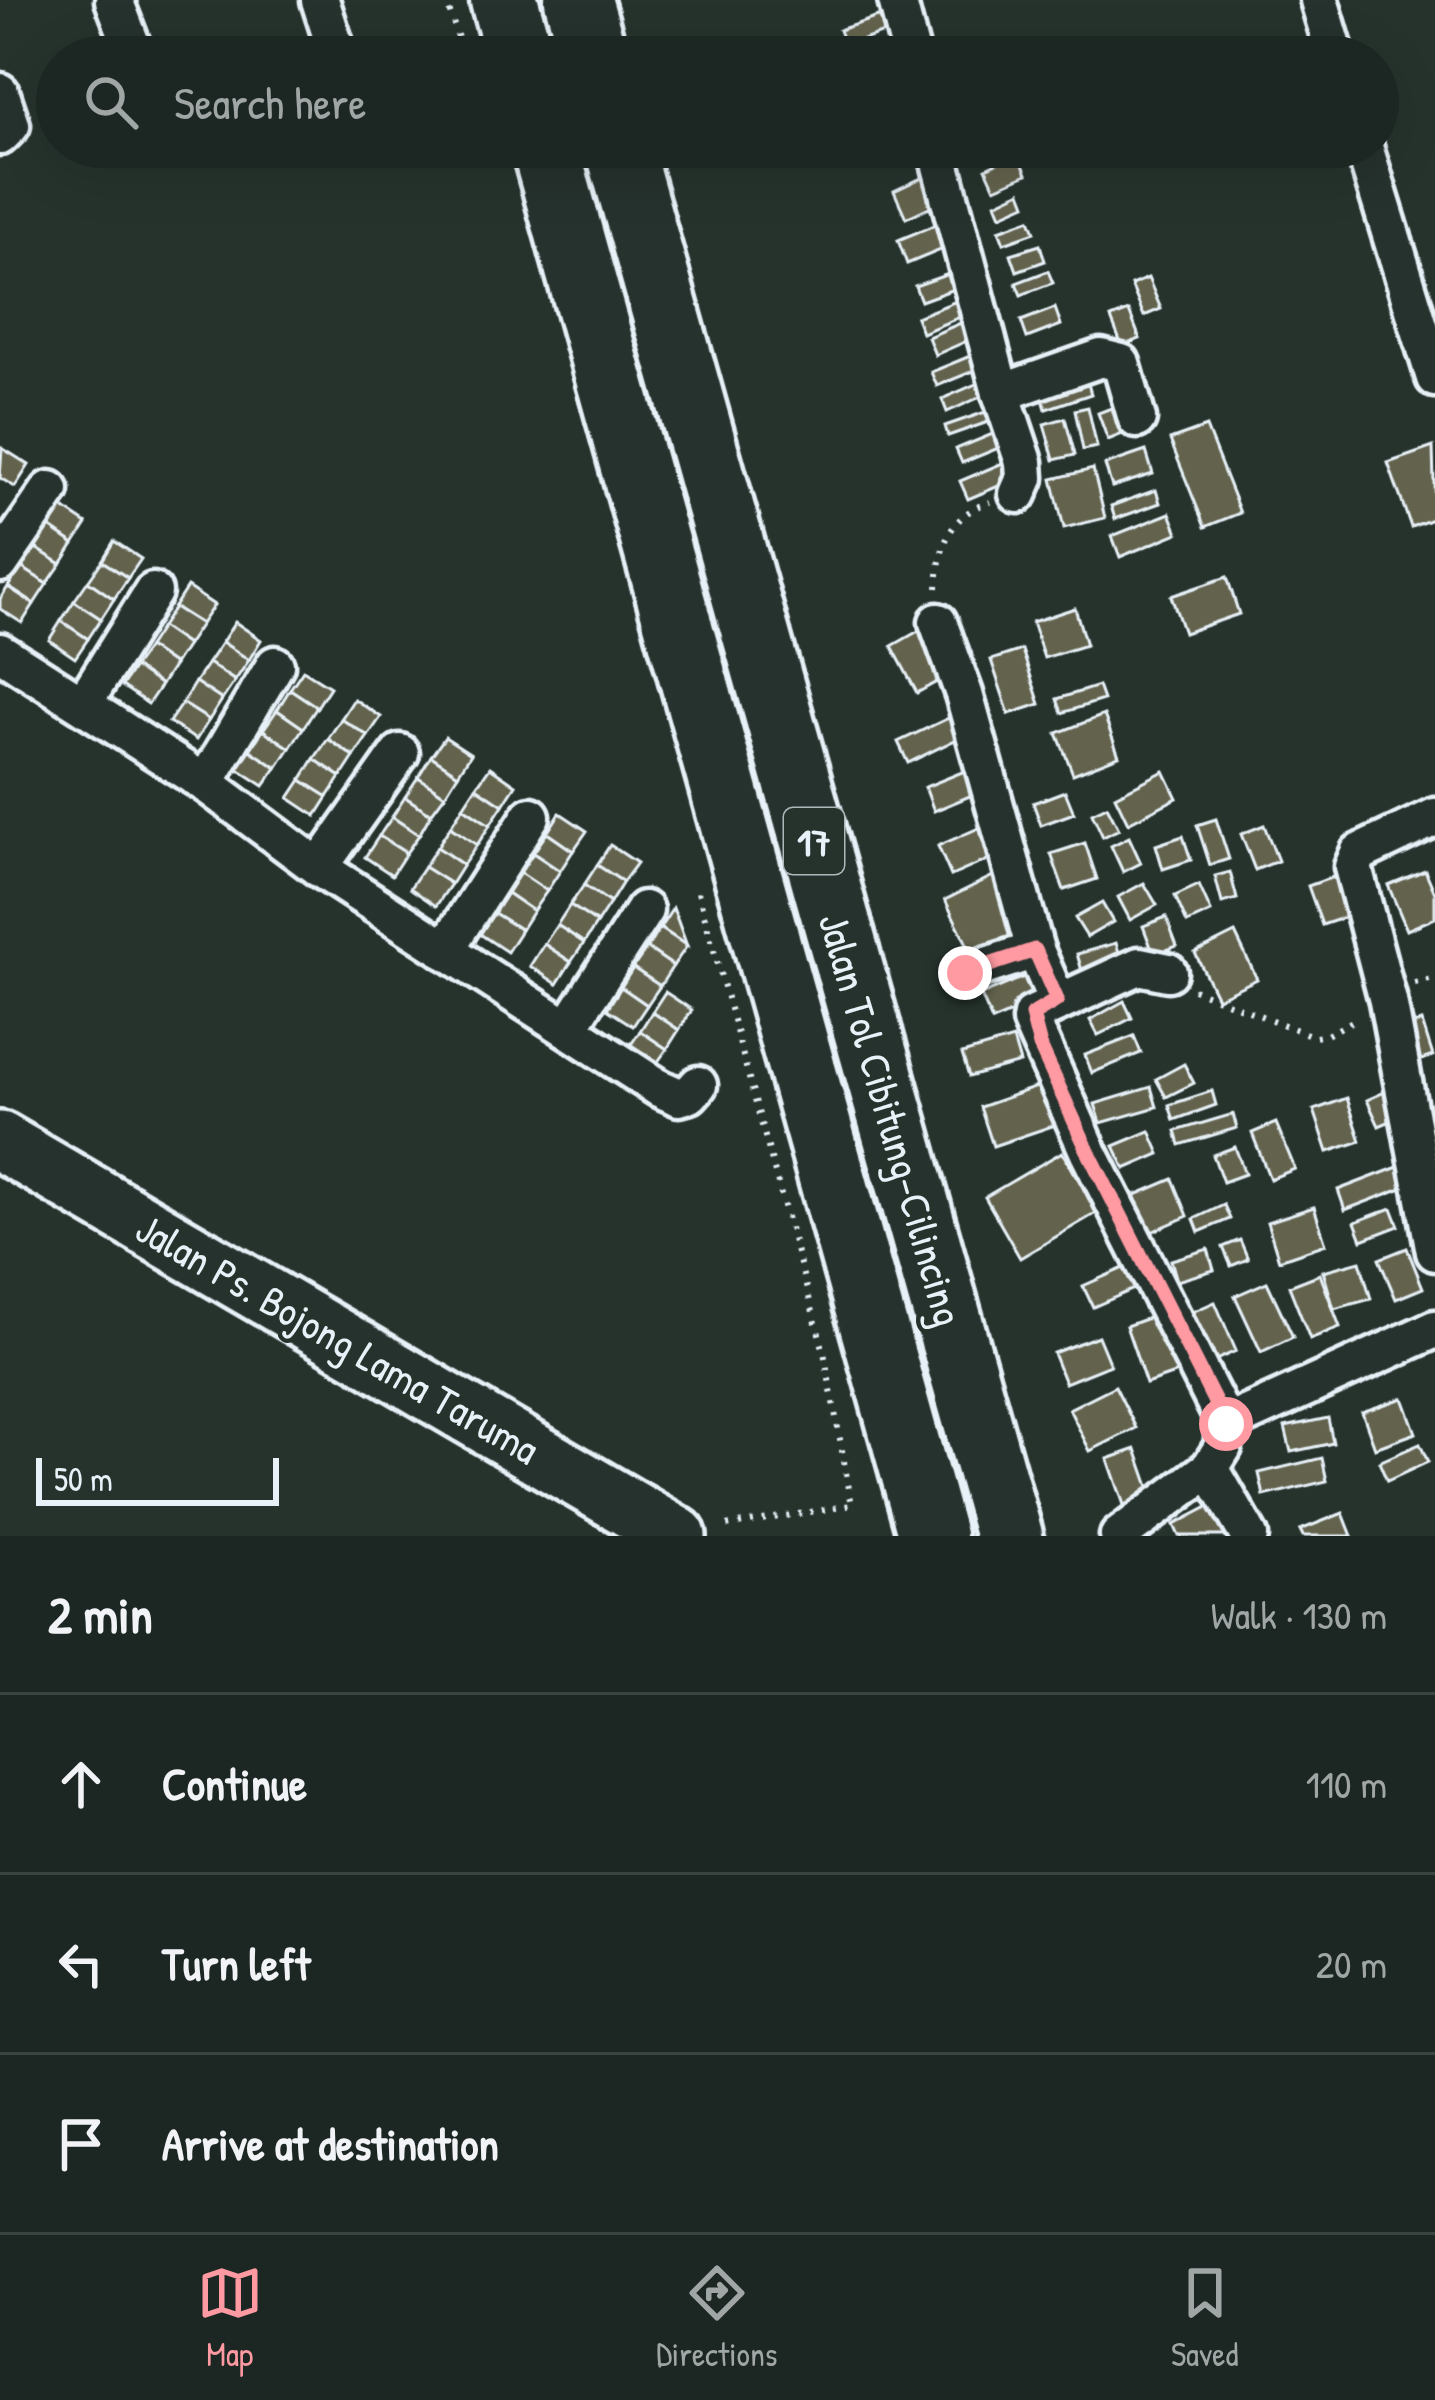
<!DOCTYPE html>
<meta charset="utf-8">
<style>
:root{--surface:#1c2622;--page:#29322f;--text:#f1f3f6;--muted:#a0a5a5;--line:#3a4340;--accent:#ff9aa2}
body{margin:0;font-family:"Patrick Hand",sans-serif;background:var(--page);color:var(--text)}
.scale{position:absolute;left:36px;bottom:30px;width:243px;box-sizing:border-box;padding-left:12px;border:6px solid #e8f1f8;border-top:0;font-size:33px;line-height:42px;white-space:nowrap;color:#e8f1f8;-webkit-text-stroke:9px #26332d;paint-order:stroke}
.stop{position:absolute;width:36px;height:36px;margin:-27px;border:9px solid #ff9aa2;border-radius:50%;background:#fff}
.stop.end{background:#ff9aa2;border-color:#fff;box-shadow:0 3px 12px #0008}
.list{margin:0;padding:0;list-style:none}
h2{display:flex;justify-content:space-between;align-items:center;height:156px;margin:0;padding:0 48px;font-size:51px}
h2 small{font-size:39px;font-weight:400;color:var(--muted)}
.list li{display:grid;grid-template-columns:78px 1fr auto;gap:36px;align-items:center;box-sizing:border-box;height:180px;padding:0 48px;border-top:3px solid var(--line)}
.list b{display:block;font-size:45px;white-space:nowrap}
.list em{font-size:39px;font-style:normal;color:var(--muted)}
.icon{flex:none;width:66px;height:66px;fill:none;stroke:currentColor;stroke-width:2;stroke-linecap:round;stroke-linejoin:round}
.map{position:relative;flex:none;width:1435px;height:1536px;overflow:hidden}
.search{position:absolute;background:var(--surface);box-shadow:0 12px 48px #0002;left:36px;right:36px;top:36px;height:132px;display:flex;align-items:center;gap:30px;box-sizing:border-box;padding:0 42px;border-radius:66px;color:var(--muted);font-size:45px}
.sheet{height:696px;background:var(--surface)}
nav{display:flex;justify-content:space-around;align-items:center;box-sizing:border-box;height:168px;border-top:3px solid var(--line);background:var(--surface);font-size:33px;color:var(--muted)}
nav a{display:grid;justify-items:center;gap:6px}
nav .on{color:var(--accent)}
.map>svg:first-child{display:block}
</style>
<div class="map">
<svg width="1435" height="1536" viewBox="0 0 1435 1536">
<rect width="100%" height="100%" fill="#26332d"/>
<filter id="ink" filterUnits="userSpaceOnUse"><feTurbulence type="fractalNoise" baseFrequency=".00833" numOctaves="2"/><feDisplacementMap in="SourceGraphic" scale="24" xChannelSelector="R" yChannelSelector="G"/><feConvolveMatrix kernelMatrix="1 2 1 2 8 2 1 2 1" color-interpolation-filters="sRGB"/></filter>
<g filter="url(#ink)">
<g fill="#63634e" stroke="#e8f1f8" stroke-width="3">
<path d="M887,14L893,30L845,46L839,30Z"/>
<path d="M1018,153L1027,174L995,188L986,168Z"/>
<path d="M932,173L944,200L906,218L894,191Z"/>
<path d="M1021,191L1026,204L1001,215L996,203Z"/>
<path d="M1030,219L1035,232L1004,243L999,230Z"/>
<path d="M944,221L953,245L907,264L898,240Z"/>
<path d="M1040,245L1045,261L1017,271L1011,254Z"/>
<path d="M957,271L962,286L921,301L915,286Z"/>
<path d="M1048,271L1053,283L1021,295L1016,283Z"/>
<path d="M1148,278L1161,309L1144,316L1131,285Z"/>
<path d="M959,300L965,315L922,333L916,317Z"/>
<path d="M1055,308L1061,325L1027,338L1021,321Z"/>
<path d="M1129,311L1140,339L1122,346L1111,318Z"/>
<path d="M970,319L978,336L935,355L928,337Z"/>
<path d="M975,354L981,368L937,386L931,372Z"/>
<path d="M1086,377L1091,394L1046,409L1041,392Z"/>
<path d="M983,381L989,393L947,412L942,399Z"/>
<path d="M1119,405L1130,431L1108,440L1098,413Z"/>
<path d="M1088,407L1097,447L1083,450L1075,410Z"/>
<path d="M994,409L997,419L948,436L945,426Z"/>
<path d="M1065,418L1075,455L1054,460L1044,424Z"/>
<path d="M1206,427L1240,513L1205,527L1170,440Z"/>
<path d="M1000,431L1006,445L962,463L956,449Z"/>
<path d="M1433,447L1435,518L1411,527L1388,463Z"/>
<path d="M2,448L29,465L15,487L0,478Z"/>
<path d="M1146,451L1153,474L1112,487L1105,465Z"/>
<path d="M1005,462L1013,480L968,499L960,481Z"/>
<path d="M1093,469L1105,518L1064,528L1052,479Z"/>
<path d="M1156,490L1160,503L1115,519L1111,506Z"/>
<path d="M60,506L87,524L74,544L48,526Z"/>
<path d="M1170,513L1178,533L1120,557L1112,536Z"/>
<path d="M48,526L74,544L61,564L34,547Z"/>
<path d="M114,541L141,559L128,578L102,561Z"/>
<path d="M34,547L61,564L47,584L21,567Z"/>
<path d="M102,561L128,578L114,599L88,581Z"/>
<path d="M21,567L47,584L34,604L8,587Z"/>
<path d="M1227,577L1239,614L1184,633L1171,596Z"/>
<path d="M88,581L114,599L101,619L74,601Z"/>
<path d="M8,587L34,604L22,623L0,609V599Z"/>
<path d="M187,587L214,605L201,624L174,607Z"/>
<path d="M74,601L101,619L88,639L61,621Z"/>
<path d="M174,607L201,624L187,645L161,627Z"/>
<path d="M1075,608L1086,645L1044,658L1032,622Z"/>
<path d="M61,621L88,639L75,658L49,640Z"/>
<path d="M235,622L261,640L249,660L222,642Z"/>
<path d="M929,625L955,672L917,693L892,646Z"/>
<path d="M161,627L187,645L174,665L148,647Z"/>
<path d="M222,642L249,660L235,681L208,663Z"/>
<path d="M148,647L174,665L161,685L134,667Z"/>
<path d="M1022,650L1040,704L1009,714L991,660Z"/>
<path d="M208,663L235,681L222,700L195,682Z"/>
<path d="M134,667L161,685L148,704L122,686Z"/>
<path d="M303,670L330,687L317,707L290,689Z"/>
<path d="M195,682L222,700L209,720L182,703Z"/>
<path d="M1098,686L1103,700L1062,713L1057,699Z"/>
<path d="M290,689L317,707L303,728L277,710Z"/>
<path d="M354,699L381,717L368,736L341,719Z"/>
<path d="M182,703L209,720L196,740L169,722Z"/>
<path d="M277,710L303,728L290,748L263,730Z"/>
<path d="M955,715L965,735L908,763L898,742Z"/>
<path d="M1104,715L1119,756L1073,774L1057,733Z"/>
<path d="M341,719L368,736L354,757L328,739Z"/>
<path d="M263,730L290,748L277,768L250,750Z"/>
<path d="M445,737L471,754L458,774L431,756Z"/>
<path d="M328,739L354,757L341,777L314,759Z"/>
<path d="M250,750L277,768L264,786L238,769Z"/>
<path d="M431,756L458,774L445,795L418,777Z"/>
<path d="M314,759L341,777L328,797L301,780Z"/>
<path d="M490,767L516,785L503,805L476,787Z"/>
<path d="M972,768L982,791L934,811L925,787Z"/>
<path d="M1164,771L1177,798L1128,823L1115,796Z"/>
<path d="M418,777L445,795L431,814L405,797Z"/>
<path d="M301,780L328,797L316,816L289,798Z"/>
<path d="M476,787L503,805L490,825L463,807Z"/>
<path d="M1065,791L1074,813L1041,825L1033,803Z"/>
<path d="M405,797L431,814L419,835L392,817Z"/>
<path d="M1107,806L1119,829L1103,837L1092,813Z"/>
<path d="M463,807L490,825L477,845L450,827Z"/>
<path d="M560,813L587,831L573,851L547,833Z"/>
<path d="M392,817L419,835L406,853L379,836Z"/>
<path d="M1216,819L1229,859L1210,865L1197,825Z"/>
<path d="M988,824L1001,854L951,876L938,846Z"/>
<path d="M1264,825L1278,861L1255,870L1241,834Z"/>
<path d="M450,827L477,845L463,865L437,847Z"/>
<path d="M547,833L573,851L560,871L533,853Z"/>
<path d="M379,836L406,853L392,875L365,857Z"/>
<path d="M1183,836L1191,860L1163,869L1156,845Z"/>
<path d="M1129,837L1141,863L1123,872L1111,846Z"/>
<path d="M1085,843L1097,879L1064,890L1051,854Z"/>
<path d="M610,845L637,863L623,882L597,865Z"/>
<path d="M437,847L463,865L451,884L424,867Z"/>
<path d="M533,853L560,871L547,891L520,873Z"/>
<path d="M597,865L623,882L610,903L584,885Z"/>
<path d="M424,867L451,884L436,906L410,888Z"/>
<path d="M1425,870L1435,893V918L1407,930L1388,885Z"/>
<path d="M1230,872L1237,899L1222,903L1215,876Z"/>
<path d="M520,873L547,891L533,911L507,893Z"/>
<path d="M997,874L1025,930L973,956L945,900Z"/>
<path d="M1336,876L1349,916L1322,925L1308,886Z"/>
<path d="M1144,883L1157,905L1130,920L1118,897Z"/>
<path d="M584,885L610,903L597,923L570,905Z"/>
<path d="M1199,885L1211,912L1187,923L1175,896Z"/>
<path d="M507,893L533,911L521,930L494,913Z"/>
<path d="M1102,903L1113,922L1087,937L1075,918Z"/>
<path d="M570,905L597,923L584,943L557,925Z"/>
<path d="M673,908L687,946L660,928Z"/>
<path d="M494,913L521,930L507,952L480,934Z"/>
<path d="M1166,917L1177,946L1154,955L1143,926Z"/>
<path d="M557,925L584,943L571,962L544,944Z"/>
<path d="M660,928L687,946L673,966L647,948Z"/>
<path d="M1235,933L1257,979L1217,998L1195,953Z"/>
<path d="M1116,943L1122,962L1083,974L1077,954Z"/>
<path d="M544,944L571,962L557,984L530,966Z"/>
<path d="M647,948L673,966L660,986L633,968Z"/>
<path d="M633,968L660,986L647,1005L621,987Z"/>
<path d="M1026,976L1037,1002L992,1021L981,995Z"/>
<path d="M621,987L647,1005L633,1026L607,1009Z"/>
<path d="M665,992L692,1010L679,1030L652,1012Z"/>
<path d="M1124,1001L1132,1018L1098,1035L1090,1020Z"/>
<path d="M652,1012L679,1030L667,1049L640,1031Z"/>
<path d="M1422,1022L1433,1056L1413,1063L1401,1029Z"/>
<path d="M640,1031L667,1049L652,1070L626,1052Z"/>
<path d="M1134,1036L1141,1053L1092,1073L1085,1055Z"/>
<path d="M1013,1039L1020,1063L969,1077L962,1054Z"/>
<path d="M1184,1064L1194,1083L1166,1097L1156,1079Z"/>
<path d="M1051,1082L1064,1122L993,1146L980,1107Z"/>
<path d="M1151,1087L1157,1107L1101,1123L1095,1104Z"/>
<path d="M1212,1091L1216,1105L1174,1120L1169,1105Z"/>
<path d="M1387,1091L1400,1117L1379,1126L1367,1100Z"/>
<path d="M1347,1098L1361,1141L1328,1152L1314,1110Z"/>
<path d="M1233,1114L1237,1128L1180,1145L1176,1131Z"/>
<path d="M1276,1123L1295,1169L1270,1179L1252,1133Z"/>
<path d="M1150,1131L1160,1154L1125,1169L1114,1146Z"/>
<path d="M1235,1147L1245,1174L1223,1182L1213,1155Z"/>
<path d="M1062,1152L1098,1212L1020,1258L985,1197Z"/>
<path d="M1403,1165L1410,1185L1345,1210L1338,1190Z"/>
<path d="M1173,1179L1188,1216L1149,1233L1133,1196Z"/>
<path d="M1224,1205L1230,1219L1199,1232L1194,1219Z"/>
<path d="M1314,1207L1326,1244L1279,1260L1267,1222Z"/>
<path d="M1392,1208L1399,1226L1362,1240L1355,1222Z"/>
<path d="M1240,1240L1248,1259L1231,1266L1223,1247Z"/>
<path d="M1407,1248L1423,1288L1396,1299L1379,1259Z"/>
<path d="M1208,1249L1214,1270L1177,1281L1171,1260Z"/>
<path d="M1360,1261L1371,1299L1334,1309L1323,1271Z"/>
<path d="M1133,1264L1143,1285L1093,1307L1083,1286Z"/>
<path d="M1320,1274L1340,1327L1310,1339L1289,1286Z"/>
<path d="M1267,1282L1293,1337L1261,1352L1235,1296Z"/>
<path d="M1215,1302L1236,1351L1211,1362L1190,1313Z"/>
<path d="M1162,1313L1183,1371L1146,1384L1126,1326Z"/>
<path d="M1098,1336L1110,1365L1065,1383L1053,1353Z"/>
<path d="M1115,1386L1136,1428L1090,1451L1069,1409Z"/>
<path d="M1403,1398L1416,1433L1375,1448L1362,1412Z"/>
<path d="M1328,1418L1333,1443L1291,1452L1285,1427Z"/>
<path d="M1420,1444L1428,1462L1387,1481L1379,1462Z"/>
<path d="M1136,1449L1152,1495L1124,1505L1108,1459Z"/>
<path d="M1322,1458L1327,1481L1264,1496L1259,1473Z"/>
<path d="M1214,1504L1231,1536H1179L1174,1525Z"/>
<path d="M1343,1513L1352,1536H1303L1300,1530Z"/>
</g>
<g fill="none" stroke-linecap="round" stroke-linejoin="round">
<g stroke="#e8f1f8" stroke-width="45">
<g id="street">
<path d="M114,0L136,57"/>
<path d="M320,0L336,50"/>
<path d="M897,0L912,57"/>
<path d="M1319,0L1336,57"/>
<path d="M0,92L11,125L0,136"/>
<path d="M936,147L1001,393L1024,462L1025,478L1018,494"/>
<path d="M1364,147L1435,378"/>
<path d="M1001,393L1101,358L1121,363L1137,419"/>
<path d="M0,563L50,490"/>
<path d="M938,622L964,694L1035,950L1057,1001"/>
<path d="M0,652L205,783L319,868L659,1088L679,1097L690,1094L698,1085"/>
<path d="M83,704L153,592"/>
<path d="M205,783L275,665"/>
<path d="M1435,817L1359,853L1353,867L1388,1001L1435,1252"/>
<path d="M319,868L400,753"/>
<path d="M445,950L531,816"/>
<path d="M965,973L1035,950"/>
<path d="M569,1027L644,910"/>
<path d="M1226,1424L1435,1329"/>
<path d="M1210,1468L1249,1536"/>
<path d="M1119,1536L1210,1468L1223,1447L1226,1424L1089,1153L1031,1021L1032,1015L1139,966L1168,972"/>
</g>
</g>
<g stroke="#e8f1f8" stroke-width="66">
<path id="primary" d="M0,1141L677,1536"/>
</g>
<g stroke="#e8f1f8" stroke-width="75">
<g id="highway">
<path d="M504,0L520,57"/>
<path d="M578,0L594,57"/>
<path d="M545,147L932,1536"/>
<path d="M619,147L1009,1536"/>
</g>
</g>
<g stroke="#e8f1f8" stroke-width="6" stroke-dasharray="3 9" stroke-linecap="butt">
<path d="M446,0L464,57"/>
<path d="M491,147L496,162"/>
<path d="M937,588C939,548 949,514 990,502"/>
<path d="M698,892L824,1352L852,1505L720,1527"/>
<path d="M1415,983L1435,979"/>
<path d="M1193,989L1315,1037L1327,1035L1358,1018"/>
</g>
<use href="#street" stroke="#26332d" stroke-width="36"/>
<use href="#primary" stroke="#26332d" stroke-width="57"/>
<use href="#highway" stroke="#26332d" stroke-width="66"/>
</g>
</g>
<g fill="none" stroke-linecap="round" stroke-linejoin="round" filter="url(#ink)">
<path stroke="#ff9aa2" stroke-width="15" d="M965,973L1035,950L1057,1000L1032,1015L1040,1046L1089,1153L1226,1424"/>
</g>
<g text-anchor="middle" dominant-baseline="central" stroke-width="9" stroke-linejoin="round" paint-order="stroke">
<rect fill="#26332d" stroke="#aeb8bb" stroke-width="3" x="784" y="808" width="60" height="66" rx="9"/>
<g font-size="39" font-weight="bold" fill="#e8f1f8">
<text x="814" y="841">17</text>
</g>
<g font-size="42" fill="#e8f1f8" stroke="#26332d">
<text transform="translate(892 1119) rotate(74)">Jalan Tol Cibitung–Cilincing</text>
<text transform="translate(338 1338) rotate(30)">Jalan Ps. Bojong Lama Taruma</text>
</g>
</g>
</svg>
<div class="scale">50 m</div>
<div class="stop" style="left:1226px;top:1424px"></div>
<div class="stop end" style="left:965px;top:973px"></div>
<div class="search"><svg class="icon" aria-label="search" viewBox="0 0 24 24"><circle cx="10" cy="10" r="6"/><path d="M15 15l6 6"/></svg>Search here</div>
</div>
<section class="sheet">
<h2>2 min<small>Walk · 130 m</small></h2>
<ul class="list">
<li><svg class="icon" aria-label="ahead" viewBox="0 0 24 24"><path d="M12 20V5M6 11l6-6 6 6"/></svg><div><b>Continue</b></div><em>110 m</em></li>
<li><svg class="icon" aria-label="left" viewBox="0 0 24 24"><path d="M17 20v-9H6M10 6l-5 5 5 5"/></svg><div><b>Turn left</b></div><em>20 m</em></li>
<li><svg class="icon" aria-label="arrive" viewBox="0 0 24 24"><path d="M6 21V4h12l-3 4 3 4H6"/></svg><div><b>Arrive at destination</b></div></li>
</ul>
</section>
<nav>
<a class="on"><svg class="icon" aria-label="map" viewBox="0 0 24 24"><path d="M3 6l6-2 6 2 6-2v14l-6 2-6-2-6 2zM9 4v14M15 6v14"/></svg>Map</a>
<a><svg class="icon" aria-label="directions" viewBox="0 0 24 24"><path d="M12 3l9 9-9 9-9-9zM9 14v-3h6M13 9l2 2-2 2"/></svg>Directions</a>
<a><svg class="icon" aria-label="saved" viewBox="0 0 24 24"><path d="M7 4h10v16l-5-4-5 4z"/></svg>Saved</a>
</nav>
